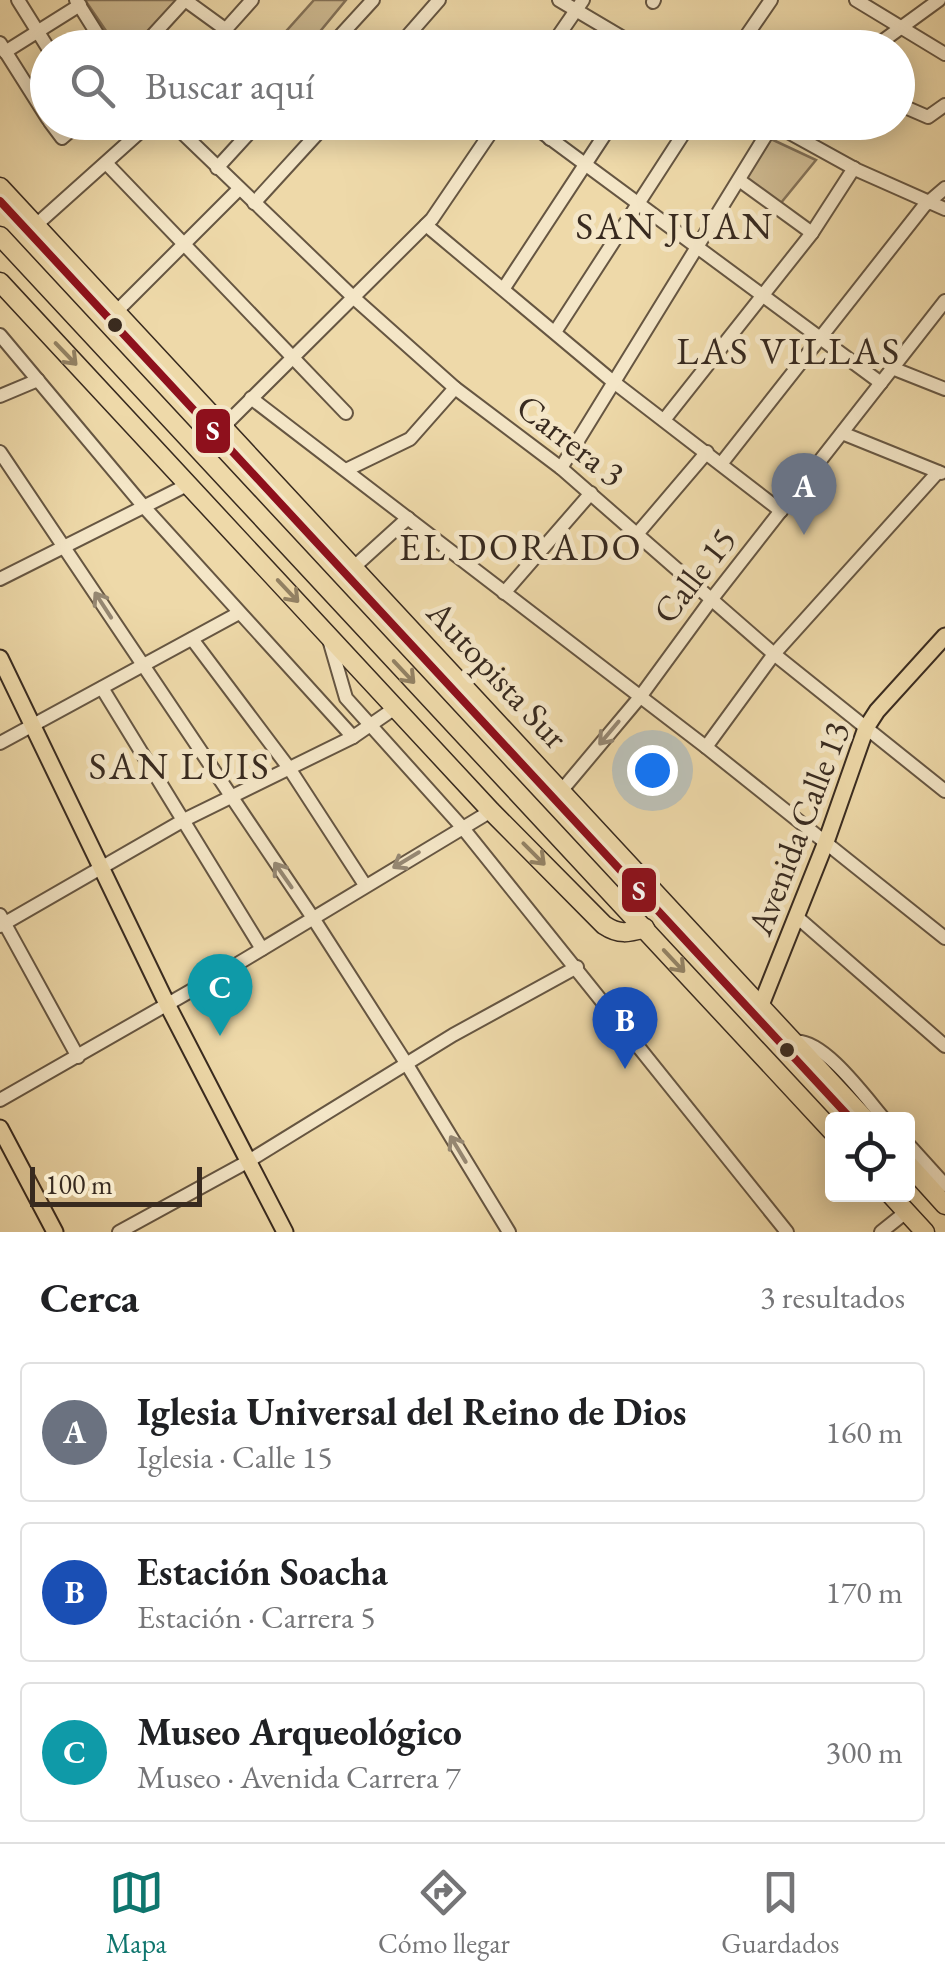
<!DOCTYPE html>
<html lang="es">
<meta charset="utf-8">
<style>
:root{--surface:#fff;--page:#f6f6f6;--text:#202124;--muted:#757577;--line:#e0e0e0;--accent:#0f766e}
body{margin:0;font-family:"EB Garamond",serif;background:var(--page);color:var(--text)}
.controls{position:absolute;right:30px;bottom:30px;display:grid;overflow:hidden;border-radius:10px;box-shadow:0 5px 25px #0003}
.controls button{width:90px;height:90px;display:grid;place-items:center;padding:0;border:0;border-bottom:2px solid var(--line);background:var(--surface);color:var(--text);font:50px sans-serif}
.scale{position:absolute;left:30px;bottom:25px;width:172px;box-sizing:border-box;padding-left:10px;border:5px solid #382a1f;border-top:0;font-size:28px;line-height:35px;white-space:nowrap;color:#382a1f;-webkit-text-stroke:8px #f4e6c7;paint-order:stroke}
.you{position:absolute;left:652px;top:770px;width:35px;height:35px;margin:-25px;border:8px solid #fff;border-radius:50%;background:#1a73e8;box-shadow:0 0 0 15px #1a73e833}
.badge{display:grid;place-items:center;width:65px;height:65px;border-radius:50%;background:var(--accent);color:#fff;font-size:32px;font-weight:700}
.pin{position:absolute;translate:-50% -82px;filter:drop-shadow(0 2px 5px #0008)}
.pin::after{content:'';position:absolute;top:52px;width:35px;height:30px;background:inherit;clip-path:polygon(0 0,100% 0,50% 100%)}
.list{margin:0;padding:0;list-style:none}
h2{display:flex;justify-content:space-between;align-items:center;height:130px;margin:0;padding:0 40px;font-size:42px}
h2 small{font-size:32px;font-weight:400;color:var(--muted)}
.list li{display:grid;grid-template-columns:65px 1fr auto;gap:30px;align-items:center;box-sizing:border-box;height:140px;margin:0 20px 20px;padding:0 20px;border:2px solid var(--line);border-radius:10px}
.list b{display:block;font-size:38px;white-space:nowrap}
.list p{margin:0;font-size:32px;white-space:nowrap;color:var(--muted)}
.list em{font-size:32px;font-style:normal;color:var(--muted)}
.icon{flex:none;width:55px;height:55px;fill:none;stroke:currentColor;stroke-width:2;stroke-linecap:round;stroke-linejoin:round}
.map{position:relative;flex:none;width:945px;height:1232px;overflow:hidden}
.search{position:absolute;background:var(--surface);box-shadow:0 5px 25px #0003;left:30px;right:30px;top:30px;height:110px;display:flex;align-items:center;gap:25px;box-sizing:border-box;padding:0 35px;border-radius:55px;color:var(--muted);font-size:38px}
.sheet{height:610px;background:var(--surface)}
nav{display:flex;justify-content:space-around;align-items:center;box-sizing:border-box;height:140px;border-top:2px solid var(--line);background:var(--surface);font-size:28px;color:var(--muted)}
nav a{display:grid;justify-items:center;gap:5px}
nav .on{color:var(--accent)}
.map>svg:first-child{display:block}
</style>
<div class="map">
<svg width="945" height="1232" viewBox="0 0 945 1232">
<rect width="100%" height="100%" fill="#eed9a9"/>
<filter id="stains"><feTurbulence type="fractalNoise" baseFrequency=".002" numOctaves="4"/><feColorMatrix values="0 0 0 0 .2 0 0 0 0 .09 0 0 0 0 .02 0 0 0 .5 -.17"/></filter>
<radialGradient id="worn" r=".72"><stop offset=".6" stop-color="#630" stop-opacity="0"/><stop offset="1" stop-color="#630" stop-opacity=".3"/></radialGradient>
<g fill="#cfbb92" stroke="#847258" stroke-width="2.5">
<path d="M85,0H179L136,48L117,47Z"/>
<path d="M314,0H346L308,46L272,47Z"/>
<path d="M771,139L816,160L780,204L745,180Z"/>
</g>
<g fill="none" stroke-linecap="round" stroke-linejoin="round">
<g stroke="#665642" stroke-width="16">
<g id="minor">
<path d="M18,0L48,48"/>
<path d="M76,0L106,48"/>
<path d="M185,0L225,29"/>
<path d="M559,0L640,48"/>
<path d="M856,0L945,54"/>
<path d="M653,2L654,0"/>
<path d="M0,43L48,119"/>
<path d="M141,48L185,0"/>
<path d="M209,48L252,0"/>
<path d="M329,48L373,0"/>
<path d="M397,48L439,0"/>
<path d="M550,48L583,0"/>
<path d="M738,48L771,0"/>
<path d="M873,48L939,0"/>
<path d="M5,52L80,5"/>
<path d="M898,104L928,117L945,105"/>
<path d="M50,122L62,138L81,122"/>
<path d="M171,122L354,298L455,388L561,468L774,654L945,791"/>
<path d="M528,122L881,383"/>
<path d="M770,122L857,170L945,209"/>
<path d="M550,139L561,122"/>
<path d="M107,164L346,413"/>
<path d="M217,168L259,122"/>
<path d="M739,180L812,233"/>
<path d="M254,203L328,122"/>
<path d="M36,225L151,122"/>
<path d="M426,225L611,380L781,511"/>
<path d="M504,288L613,122"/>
<path d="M116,312L239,189"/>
<path d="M555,332L691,122"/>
<path d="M0,335L145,508L353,737"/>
<path d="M892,368L945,389"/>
<path d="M0,396L38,380"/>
<path d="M251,398L706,747L945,938"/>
<path d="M664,420L812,233L854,168"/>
<path d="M223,427L432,219L498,122"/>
<path d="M842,433L941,473"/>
<path d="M0,452L313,918L406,1063L509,1232"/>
<path d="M721,464L924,206L945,188"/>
<path d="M561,468L774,122"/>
<path d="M346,470L410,439L455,388"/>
<path d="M638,533L707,452"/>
<path d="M354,567L408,518"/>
<path d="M0,579L189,484"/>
<path d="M504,593L591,493"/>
<path d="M328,636L346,698L462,827L787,1232"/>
<path d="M192,639L289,768L365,885"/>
<path d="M102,688L262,949"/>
<path d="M0,743L239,613"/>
<path d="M706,747L774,654L938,472"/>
<path d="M562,790L640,697L711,600L945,301"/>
<path d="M0,915L78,1057"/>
<path d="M797,917L945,1046"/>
<path d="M0,926L184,820L353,737L395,708"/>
<path d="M795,1042C823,1038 866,1098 885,1120"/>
<path d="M0,1100L229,969L491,811"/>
<path d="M908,1144L945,1185"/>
<path d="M119,1232L247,1162L453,1035L577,967"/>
<path d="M881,1232L906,1212"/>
</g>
</g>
<g stroke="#382a1f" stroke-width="19">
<g id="major">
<path d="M0,658L167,1004L285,1232"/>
<path d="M761,1005L826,842L866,728L877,711L945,636"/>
<path d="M0,1128L55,1232"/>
</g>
</g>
<g stroke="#382a1f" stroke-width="21">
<g id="highway">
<path d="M0,187L866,1120"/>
<path d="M0,236L832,1131"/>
<path d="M0,282L491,811L604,925C619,935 628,933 645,928"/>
<path d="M908,1164L945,1205"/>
<path d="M890,1194L925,1232"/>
</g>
</g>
<use href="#minor" stroke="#f4e6c7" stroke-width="12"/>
<use href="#major" stroke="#eed9a9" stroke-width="15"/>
<use href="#highway" stroke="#eed9a9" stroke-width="18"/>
<g stroke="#f4e6c7" stroke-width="15">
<path id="bus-1" d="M0,201L852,1120"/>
</g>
<use href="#bus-1" stroke="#8e101c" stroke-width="8"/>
</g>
<defs><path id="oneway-shaft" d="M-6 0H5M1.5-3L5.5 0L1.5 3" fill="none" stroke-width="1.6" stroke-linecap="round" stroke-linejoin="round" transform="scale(2.5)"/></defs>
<g stroke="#938264">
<use href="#oneway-shaft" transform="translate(66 354) rotate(46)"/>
<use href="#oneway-shaft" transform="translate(288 591) rotate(47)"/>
<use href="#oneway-shaft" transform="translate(404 672) rotate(47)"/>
<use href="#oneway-shaft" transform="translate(534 854) rotate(45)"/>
<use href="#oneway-shaft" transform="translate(674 961) rotate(47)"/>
</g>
<g stroke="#968873">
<use href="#oneway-shaft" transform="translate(103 605) rotate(-123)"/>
<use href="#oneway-shaft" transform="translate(609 733) rotate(130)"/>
<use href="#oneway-shaft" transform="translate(406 860) rotate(149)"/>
<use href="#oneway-shaft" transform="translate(283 875) rotate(-125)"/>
<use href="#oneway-shaft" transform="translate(458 1149) rotate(-121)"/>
</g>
<g fill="#382a1f" stroke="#f4e6c7" stroke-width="4">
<circle cx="115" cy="325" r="9"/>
<circle cx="787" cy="1050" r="9"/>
</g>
<g text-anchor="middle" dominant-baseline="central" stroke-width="10" stroke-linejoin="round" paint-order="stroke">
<g font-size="35" fill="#382a1f" stroke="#f4e6c7">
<text transform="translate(571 440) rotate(38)">Carrera 3</text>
<text transform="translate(694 575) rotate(-52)">Calle 15</text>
<text transform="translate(498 674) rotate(47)">Autopista Sur</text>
<text transform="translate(798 828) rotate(-69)">Avenida Calle 13</text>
</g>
<g font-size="38" letter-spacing="2.5" fill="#382a1f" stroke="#f4e6c7">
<text x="675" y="225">SAN JUAN</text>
<text x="789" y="350">LAS VILLAS</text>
<text x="521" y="546">EL DORADO</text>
<text x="180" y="765">SAN LUIS</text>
</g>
</g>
<g stroke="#f4e6c7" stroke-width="4">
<rect x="194" y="407" width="38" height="48" rx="10" fill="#8e101c"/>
<rect x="620" y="866" width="38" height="48" rx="10" fill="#8e101c"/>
</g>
<g font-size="28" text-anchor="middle" font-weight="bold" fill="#fff">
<text x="213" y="440">S</text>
<text x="639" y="900">S</text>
</g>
<rect width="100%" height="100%" filter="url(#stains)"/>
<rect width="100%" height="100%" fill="url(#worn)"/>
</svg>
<div class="controls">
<button><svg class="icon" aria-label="locate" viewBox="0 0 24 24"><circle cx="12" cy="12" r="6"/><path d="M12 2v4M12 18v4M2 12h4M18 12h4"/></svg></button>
</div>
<div class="scale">100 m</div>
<div class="you"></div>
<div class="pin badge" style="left:804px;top:535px;background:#6b7280">A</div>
<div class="pin badge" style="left:625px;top:1069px;background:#1a4fb4">B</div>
<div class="pin badge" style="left:220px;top:1036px;background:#0f9aa8">C</div>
<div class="search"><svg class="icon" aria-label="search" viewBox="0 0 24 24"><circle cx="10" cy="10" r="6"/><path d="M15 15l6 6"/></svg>Buscar aquí</div>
</div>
<section class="sheet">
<h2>Cerca<small>3 resultados</small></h2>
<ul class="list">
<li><span class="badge" style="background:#6b7280">A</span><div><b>Iglesia Universal del Reino de Dios</b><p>Iglesia · Calle 15</p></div><em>160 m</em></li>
<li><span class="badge" style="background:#1a4fb4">B</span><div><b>Estación Soacha</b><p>Estación · Carrera 5</p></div><em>170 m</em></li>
<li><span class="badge" style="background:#0f9aa8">C</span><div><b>Museo Arqueológico</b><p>Museo · Avenida Carrera 7</p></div><em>300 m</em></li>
</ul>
</section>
<nav>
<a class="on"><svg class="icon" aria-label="map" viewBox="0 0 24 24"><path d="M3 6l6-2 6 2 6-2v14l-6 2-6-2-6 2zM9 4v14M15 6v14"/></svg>Mapa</a>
<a><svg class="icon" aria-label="directions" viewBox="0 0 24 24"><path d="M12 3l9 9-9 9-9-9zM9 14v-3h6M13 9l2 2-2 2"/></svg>Cómo llegar</a>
<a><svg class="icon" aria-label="saved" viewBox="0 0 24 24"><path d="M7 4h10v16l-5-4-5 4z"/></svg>Guardados</a>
</nav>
